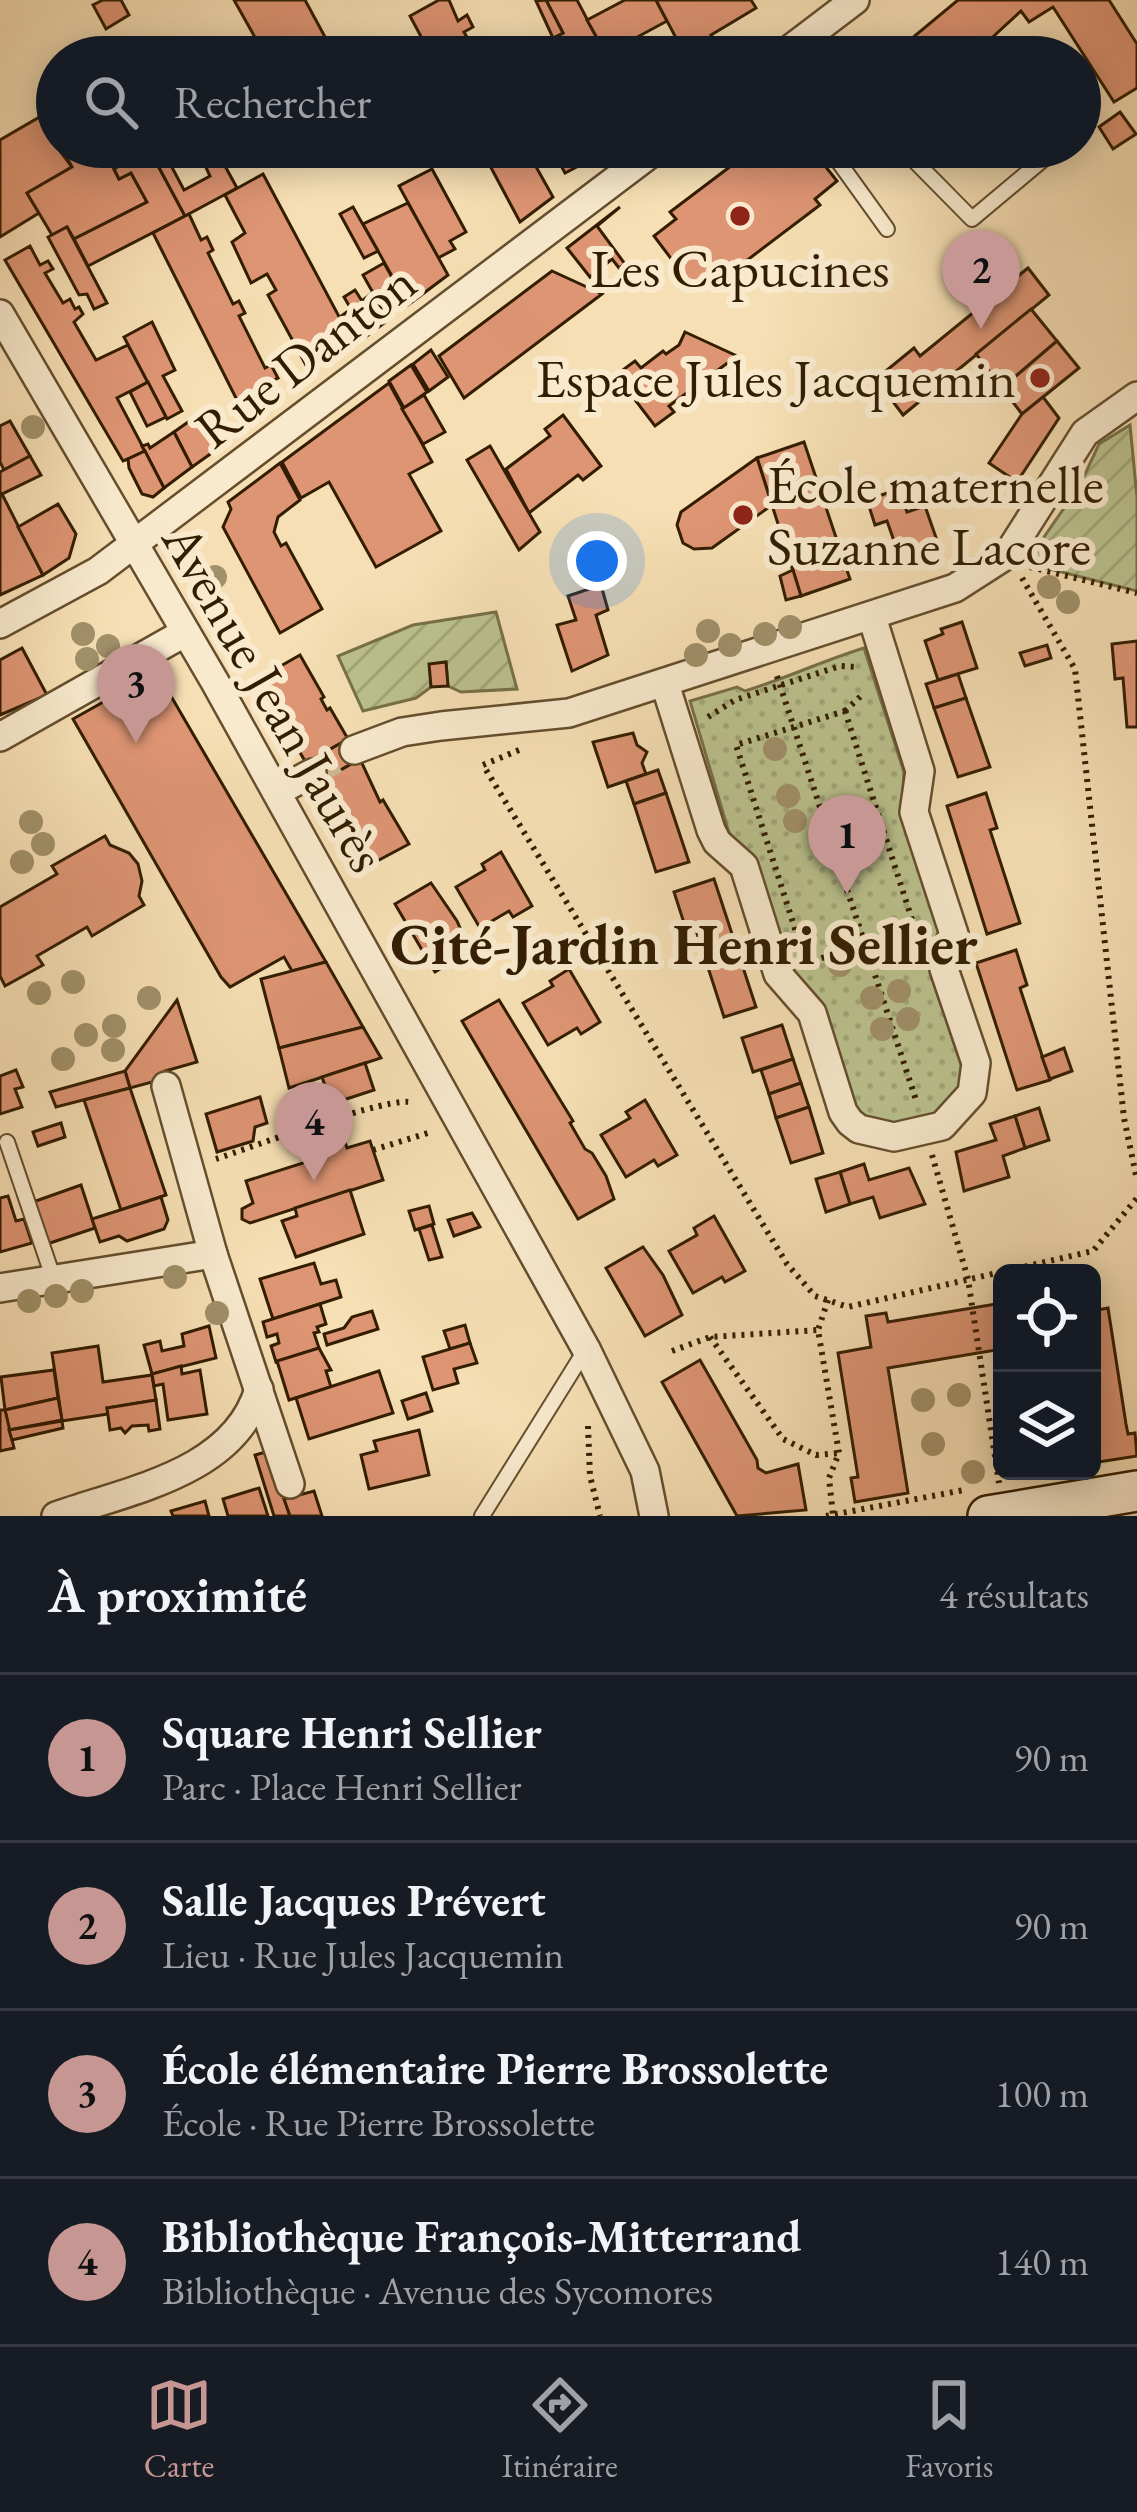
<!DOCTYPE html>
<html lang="fr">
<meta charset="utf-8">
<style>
:root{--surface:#171b24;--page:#242831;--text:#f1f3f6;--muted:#9ea1a6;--line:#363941;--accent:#c59692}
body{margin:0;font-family:"EB Garamond",serif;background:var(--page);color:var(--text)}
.controls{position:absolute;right:36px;bottom:36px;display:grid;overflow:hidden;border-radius:18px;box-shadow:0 6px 30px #0003}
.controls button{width:108px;height:108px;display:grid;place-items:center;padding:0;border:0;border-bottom:3px solid var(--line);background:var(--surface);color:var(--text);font:60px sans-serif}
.you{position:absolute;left:597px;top:561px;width:42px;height:42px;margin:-30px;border:9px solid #fff;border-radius:50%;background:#1a73e8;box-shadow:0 0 0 18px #1a73e833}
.badge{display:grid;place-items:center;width:78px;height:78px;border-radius:50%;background:var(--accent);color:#111;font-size:39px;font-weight:700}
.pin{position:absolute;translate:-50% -99px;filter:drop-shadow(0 3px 6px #0008)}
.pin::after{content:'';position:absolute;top:63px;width:42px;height:36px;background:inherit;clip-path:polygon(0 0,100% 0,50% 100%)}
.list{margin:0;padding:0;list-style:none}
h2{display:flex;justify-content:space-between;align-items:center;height:156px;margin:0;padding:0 48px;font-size:51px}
h2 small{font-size:39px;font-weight:400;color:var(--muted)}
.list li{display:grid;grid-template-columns:78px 1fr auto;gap:36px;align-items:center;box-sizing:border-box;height:168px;padding:0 48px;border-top:3px solid var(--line)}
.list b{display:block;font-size:45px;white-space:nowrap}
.list p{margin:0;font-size:39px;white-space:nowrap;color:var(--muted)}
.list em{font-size:39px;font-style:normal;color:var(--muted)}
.icon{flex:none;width:66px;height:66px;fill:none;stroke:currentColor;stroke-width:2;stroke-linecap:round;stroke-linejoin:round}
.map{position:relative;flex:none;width:1137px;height:1516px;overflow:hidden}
.search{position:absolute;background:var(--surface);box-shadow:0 6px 30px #0003;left:36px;right:36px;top:36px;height:132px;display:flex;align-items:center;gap:30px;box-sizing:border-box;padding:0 42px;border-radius:66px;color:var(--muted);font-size:45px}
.sheet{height:828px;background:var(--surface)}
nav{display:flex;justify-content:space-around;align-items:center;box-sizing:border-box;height:168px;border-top:3px solid var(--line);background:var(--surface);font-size:33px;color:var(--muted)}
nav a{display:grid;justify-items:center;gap:6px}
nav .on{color:var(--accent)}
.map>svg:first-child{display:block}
</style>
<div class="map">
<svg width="1137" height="1516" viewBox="0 0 1137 1516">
<defs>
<pattern id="park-dots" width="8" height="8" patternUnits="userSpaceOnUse" patternTransform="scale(3)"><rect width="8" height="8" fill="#bbc28e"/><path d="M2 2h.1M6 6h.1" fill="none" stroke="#a1a679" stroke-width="1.8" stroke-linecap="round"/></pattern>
<pattern id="garden-furrows" width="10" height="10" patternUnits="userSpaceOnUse" patternTransform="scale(3)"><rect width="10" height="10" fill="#bbc28e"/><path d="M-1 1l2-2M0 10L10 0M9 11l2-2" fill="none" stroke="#a1a679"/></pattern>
</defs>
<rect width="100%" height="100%" fill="#f6dfb4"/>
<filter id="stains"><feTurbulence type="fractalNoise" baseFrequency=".00167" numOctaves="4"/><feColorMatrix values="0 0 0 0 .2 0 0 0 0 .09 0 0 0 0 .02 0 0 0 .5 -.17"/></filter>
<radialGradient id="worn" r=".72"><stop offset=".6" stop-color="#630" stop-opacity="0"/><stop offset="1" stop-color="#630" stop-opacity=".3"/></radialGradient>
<path fill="url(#park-dots)" stroke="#777048" stroke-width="3" d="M864,648L904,772L902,806L944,936L930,972L967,1082C936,1128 911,1132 859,1116L824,1007L796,984L748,852L729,833L690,701L737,687L745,691C787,678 822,661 864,648Z"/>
<g fill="url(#garden-furrows)" stroke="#777048" stroke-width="3">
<path d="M1130,425L1137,497V591L1026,563L1080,485L1099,444Z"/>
<path d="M496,612L517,689L461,692L448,686L446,662L430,664L431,687L416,698L363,711L338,656L413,625Z"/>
</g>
<g fill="#de9574" stroke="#331d01" stroke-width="3">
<path d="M103,0H121L129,15L106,29L93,5Z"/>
<path d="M234,0H305L325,37L287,57H266Z"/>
<path d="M439,0H449L458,21L467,15L473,27L464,32L476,53L469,57H432L410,16Z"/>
<path d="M546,0H577L607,57H545L539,46L563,33Z"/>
<path d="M546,0L563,33L553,38L536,1Z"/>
<path d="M625,0H656L667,21L606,54L587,20Z"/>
<path d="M656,0H751L756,8L711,35L714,40L685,55Z"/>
<path d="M958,0H1109L1137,44V88L1114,102L1053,7L1029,22L1021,11L971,57H898L894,53Z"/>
<path d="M1120,112L1136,134L1113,149L1099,127Z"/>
<path d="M43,115L57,147L72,167L27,193L39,213L0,237V140Z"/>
<path d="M61,147H116L125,163L114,169L119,179L131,173L147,202L74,239L67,227L52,235L27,193L72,167Z"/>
<path d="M116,147H148L185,216L88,266L74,239L147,202L131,173L119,179L114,169L125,163Z"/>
<path d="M148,147H188L167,158L184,190L210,176L203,161L210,157L205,147H229L218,153L237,188L185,216Z"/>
<path d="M480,147H525L553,197L520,222Z"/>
<path d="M551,147H593L598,156L565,173Z"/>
<path d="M756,147H810L837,181L815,199L820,205L721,280L716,273L694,289L654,236L676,219L670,212Z"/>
<path d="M432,169L466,232L450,241L455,249L438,258L399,186Z"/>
<path d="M263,174L351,339L328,351L332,357L316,365L307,367L268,295L276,290L267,274L251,283L232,242L245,233L225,195Z"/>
<path d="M408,203L448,275L408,305L363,224Z"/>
<path d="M353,207L378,251L364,258L340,214Z"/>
<path d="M620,207L597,226L625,264L619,268L612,259L590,277L567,248Z"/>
<path d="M189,214L201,240L207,237L213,250L208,253L233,304L239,301L245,313L239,316L265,368L271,365L278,378L272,381L280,396L247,420L153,233Z"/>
<path d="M67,227L107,303L94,309L87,294L79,295L48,237Z"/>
<path d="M30,246L40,265L48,261L53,269L45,273L63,303L70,299L75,309L79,307L83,314L74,322L96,360L128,345L148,382L117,398L145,451L128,459L123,461L5,260Z"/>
<path d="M384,263L406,302L385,314L363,275Z"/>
<path d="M1028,268L1049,295L903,415L876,379L914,348L920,356Z"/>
<path d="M552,271L602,294L464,398L439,356Z"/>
<path d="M355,290L362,301L373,292L388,320L355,345L340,317L351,309L344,297Z"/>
<path d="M1031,309L1057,341L1002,388L976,354Z"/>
<path d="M152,322L175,370L163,376L182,411L167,419L124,337Z"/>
<path d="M685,332L737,356L669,406L674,412L655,426L616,375L635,361L641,368L663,351L666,354L679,345Z"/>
<path d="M1057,341L1079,368L1022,414L1002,388Z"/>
<path d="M431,350L448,377L429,391L413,364Z"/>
<path d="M411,365L427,392L404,408L389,381Z"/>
<path d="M148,382L166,417L147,426L130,392Z"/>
<path d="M389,383L432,462L409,474L441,531L376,567L329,482L301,498L282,462Z"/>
<path d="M424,395L445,432L423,444L402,409Z"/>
<path d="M1043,397L1059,418L1017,482L989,463L1022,414Z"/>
<path d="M198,415L216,450L192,467L174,432Z"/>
<path d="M563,415L601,466L583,480L578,475L529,513L506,469L550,436L545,429Z"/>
<path d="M10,421L30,456L4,470L0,462V426Z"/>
<path d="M174,432L192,467L164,488L142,446L148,444L150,448Z"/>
<path d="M804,442L850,579L801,596L757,458Z"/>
<path d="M490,446L540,532L519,550L467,460Z"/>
<path d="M145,451L164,488L153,497L142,494L129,468L128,459Z"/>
<path d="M30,456L41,475L0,495V472Z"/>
<path d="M757,458L772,505L712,548L694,549L683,543L677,525L681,512Z"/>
<path d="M280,463L300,500L278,517L274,532L281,546L286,543L322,609L280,633L223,527L231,509L228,502Z"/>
<path d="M899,489L907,512L925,506L941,552L901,561L887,521L875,525L867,500Z"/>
<path d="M2,494L43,575L0,595V495Z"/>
<path d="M58,504L76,534L69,558L43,575L18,527Z"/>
<path d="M793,570L801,596L786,600L780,576Z"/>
<path d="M601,585L608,610L596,615L608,655L572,671L557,625L576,620L568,596Z"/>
<path d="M962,622L977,668L938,680L925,641L943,634L941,629Z"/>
<path d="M1137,641V727H1127L1123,678L1115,679L1112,644Z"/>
<path d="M1047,645L1051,658L1025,666L1020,653Z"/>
<path d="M22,648L47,695L0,715V660Z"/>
<path d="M300,655L324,697L321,699L327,710L330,708L348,739L306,763L258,679Z"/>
<path d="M446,662L448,686L431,687L429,664Z"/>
<path d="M958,674L966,698L934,708L926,684Z"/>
<path d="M146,678L151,685L161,679L326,962L292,971L284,957L230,987L221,977L73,719Z"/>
<path d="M966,698L990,767L958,777L934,708Z"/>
<path d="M633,733L637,745L647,752L642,763L646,774L608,787L593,742Z"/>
<path d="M348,739L360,759L318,783L306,763Z"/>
<path d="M360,759L380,802L383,800L409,844L366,867L318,783Z"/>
<path d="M658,770L666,793L634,804L626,781Z"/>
<path d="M666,793L689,862L656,872L634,804Z"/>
<path d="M986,793L997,828L990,830L1020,923L987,934L947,806Z"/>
<path d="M105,836L110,845L129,853L138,864L142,881L139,896L144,905L92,936L87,927L37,956L43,965L5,986L0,976V907L57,874L52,866Z"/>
<path d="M501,852L532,906L513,917L509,911L480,928L456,887L485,870L482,864Z"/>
<path d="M714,879L756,1007L724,1017L694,924L685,926L674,892Z"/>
<path d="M431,883L457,921L470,951L435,972L395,904Z"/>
<path d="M1016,950L1027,985L1020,988L1050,1080L1017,1090L976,963Z"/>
<path d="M326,962L363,1027L279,1048L261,979Z"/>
<path d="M569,969L600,1022L581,1034L577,1028L548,1045L523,1003L553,986L550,981Z"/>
<path d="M177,1000L197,1062L165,1071L167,1078L130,1088L125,1071Z"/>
<path d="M499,1000L573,1121L570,1123L585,1149L592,1153L606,1176L614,1199L578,1219L462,1021Z"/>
<path d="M782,1025L793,1059L753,1072L742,1038Z"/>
<path d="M363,1027L381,1058L289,1088L279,1048Z"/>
<path d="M1064,1048L1072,1071L1050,1079L1042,1057Z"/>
<path d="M793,1059L801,1083L769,1094L761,1070Z"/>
<path d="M365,1063L374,1090L331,1104L322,1077Z"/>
<path d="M16,1070L23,1087L15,1089L22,1107L0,1114V1076Z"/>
<path d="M125,1071L130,1088L56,1107L50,1092Z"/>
<path d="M801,1083L809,1107L776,1118L769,1094Z"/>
<path d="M130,1088L166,1195L121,1210L84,1100Z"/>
<path d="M260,1097L267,1123L255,1127L253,1141L217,1152L206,1114Z"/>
<path d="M645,1100L677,1155L658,1166L654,1160L626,1177L601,1135L630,1118L626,1112Z"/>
<path d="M809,1107L823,1153L791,1163L776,1118Z"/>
<path d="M1039,1108L1049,1140L1025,1148L1015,1116Z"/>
<path d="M1015,1116L1025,1148L1003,1156L1009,1177L964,1191L956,1152L996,1140L990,1124Z"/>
<path d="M61,1123L65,1137L38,1146L33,1132Z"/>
<path d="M344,1139L347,1148L370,1141L383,1180L250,1223L242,1219V1209L253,1203L246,1181L322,1157L319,1146L335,1145Z"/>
<path d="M864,1164L869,1180L909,1168L925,1204L880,1218L873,1197L850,1204L840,1172Z"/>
<path d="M840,1172L850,1204L826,1212L816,1179Z"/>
<path d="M81,1185L95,1228L47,1244L33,1202Z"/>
<path d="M350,1190L364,1234L296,1257L282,1221L297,1216L295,1208Z"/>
<path d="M8,1196L16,1221L24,1219L32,1243L0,1252V1198Z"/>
<path d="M161,1197L168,1220L164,1229L127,1241L119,1236L100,1242L92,1219Z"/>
<path d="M429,1206L434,1224L415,1230L409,1211Z"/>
<path d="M472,1213L480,1227L454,1236L448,1220Z"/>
<path d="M714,1216L745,1271L725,1282L722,1277L693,1293L669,1251L697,1235L694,1228Z"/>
<path d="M432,1225L442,1257L429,1260L419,1229Z"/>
<path d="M643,1247L663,1275L682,1315L645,1336L606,1268Z"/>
<path d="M314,1263L321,1284L336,1280L341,1297L273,1319L260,1279Z"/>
<path d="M1002,1303V1349L888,1368L908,1493L855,1502L851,1478L858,1477L838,1353L871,1347L866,1316L886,1313L888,1322Z"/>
<path d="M320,1304L326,1324L317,1327L319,1332L314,1333L319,1348L276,1362L271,1346L279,1343L277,1334L267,1337L263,1322Z"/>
<path d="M1108,1308L1126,1424L1128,1434L1135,1433L1137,1456L1092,1463V1311Z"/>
<path d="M372,1311L378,1329L327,1345L324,1334L344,1328L352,1317Z"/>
<path d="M465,1325L470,1343L450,1349L444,1331Z"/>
<path d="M209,1326L216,1358L152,1374L144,1345L160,1341L162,1351L184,1346L182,1334Z"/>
<path d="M470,1343L477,1363L454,1369L458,1383L433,1390L423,1357Z"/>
<path d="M98,1346L103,1382L152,1375L156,1400L107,1408L108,1414L62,1421L52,1353Z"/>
<path d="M319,1348L331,1370L326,1371L331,1387L289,1400L277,1361Z"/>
<path d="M700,1360L757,1460L758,1468L766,1473L798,1464L806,1510L737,1516L662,1382Z"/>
<path d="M181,1366L182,1374L200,1370L207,1414L168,1420L163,1384L154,1386L152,1374Z"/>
<path d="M54,1370L58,1398L5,1410L1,1377Z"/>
<path d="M379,1371L393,1413L309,1439L296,1398Z"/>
<path d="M426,1393L432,1411L408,1419L402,1401Z"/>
<path d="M58,1398L62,1420L9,1430L5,1410Z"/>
<path d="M156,1400L160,1429L149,1431L148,1425L132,1426L125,1433L121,1428L110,1430L107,1408Z"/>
<path d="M0,1410H5L14,1448L0,1451Z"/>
<path d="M62,1421L63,1428L12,1440L9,1430Z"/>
<path d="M419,1430L429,1475L369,1489L361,1455L377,1451L374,1441Z"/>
<path d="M269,1451L290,1516H274L255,1455Z"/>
<path d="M259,1488L268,1516H228L223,1499Z"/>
<path d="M314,1491L322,1516H290L284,1499Z"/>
<path d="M205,1501L209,1516H173L171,1511Z"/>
</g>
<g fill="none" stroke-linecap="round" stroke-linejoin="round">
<path stroke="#cfb890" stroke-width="27" stroke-dasharray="27 14" stroke-linecap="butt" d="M312,773L354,750"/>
<g stroke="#644e2e" stroke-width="18">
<g id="lane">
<path d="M1002,57L1004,55"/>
<path d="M828,147L887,229"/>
<path d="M901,147L972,219L1058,147"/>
<path d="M7,1142L54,1280"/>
<path d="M482,1516L586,1349"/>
</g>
</g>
<g stroke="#644e2e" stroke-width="32">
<g id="street">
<path d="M780,57L855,0"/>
<path d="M0,314L215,682L586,1349L645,1471L654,1516"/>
<path d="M0,624L98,571L659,147"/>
<path d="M665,684L711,830L717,842L744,866L778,974L812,1013L843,1112L850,1122L859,1129L894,1137L942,1126L972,1093L976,1063L944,969L943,954L954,934L914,812L920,771L872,617"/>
<path d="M0,737L184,633"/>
<path d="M354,750L402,732L441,726L569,713L955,588L1008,554L1085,433L1137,396"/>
<path d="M277,792L312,773"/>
<path d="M166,1086L213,1254L290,1484"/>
<path d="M0,1288L213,1254"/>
<path d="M56,1516C129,1490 235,1473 259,1389"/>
</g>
</g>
<g stroke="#331d01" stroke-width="44">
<path id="secondary" d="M988,1516L1137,1491"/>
</g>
<g stroke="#331d01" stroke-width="6" stroke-dasharray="3 6" stroke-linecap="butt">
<path d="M1030,567L1137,593"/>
<path d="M1022,578L1075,669L1124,1118L1137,1180"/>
<path d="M777,676L917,1103"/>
<path d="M845,711L915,929L806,963L736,745Z"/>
<path d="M845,711L864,693"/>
<path d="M708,717L735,700L840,666L857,667"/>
<path d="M519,750L483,765L787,1264L815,1296L848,1307L1093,1251L1137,1198"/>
<path d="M373,1150L431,1132"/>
<path d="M932,1155L968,1279L999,1483"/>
<path d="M216,1159C247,1149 395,1093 413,1103"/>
<path d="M828,1300L818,1330L839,1453L829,1478L833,1515"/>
<path d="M710,1337L783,1439L816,1455L839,1453"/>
<path d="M672,1351L710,1337L818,1330"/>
<path d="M588,1426L590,1476L600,1516"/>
<path d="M826,1516L964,1490"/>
</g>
<use href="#lane" stroke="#f9eace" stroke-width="14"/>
<use href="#street" stroke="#f9eace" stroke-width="27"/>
<use href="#secondary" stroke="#f9eace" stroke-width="39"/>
</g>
<g fill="#a19069">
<circle cx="33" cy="427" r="12"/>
<circle cx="215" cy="577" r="12"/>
<circle cx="1049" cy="587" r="12"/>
<circle cx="1068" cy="602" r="12"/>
<circle cx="790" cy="627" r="12"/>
<circle cx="708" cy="631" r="12"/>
<circle cx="83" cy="634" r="12"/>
<circle cx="765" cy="634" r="12"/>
<circle cx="730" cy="645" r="12"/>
<circle cx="108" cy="646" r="12"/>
<circle cx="696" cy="655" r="12"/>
<circle cx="87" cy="659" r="12"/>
<circle cx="775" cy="749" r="12"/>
<circle cx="788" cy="796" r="12"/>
<circle cx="795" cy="821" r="12"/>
<circle cx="31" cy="822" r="12"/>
<circle cx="43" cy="844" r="12"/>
<circle cx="22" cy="862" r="12"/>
<circle cx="906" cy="952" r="12"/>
<circle cx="840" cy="965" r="12"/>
<circle cx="73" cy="982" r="12"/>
<circle cx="899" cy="991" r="12"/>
<circle cx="39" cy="993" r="12"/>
<circle cx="149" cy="998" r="12"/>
<circle cx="872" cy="998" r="12"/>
<circle cx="908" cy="1019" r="12"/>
<circle cx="114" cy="1026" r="12"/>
<circle cx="882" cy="1029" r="12"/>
<circle cx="86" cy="1035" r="12"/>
<circle cx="113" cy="1050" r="12"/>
<circle cx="63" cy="1059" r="12"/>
<circle cx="175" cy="1277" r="12"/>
<circle cx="82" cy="1291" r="12"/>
<circle cx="56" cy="1296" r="12"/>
<circle cx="29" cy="1301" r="12"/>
<circle cx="217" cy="1313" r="12"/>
<circle cx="959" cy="1395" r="12"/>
<circle cx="923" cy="1400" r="12"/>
<circle cx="933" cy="1444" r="12"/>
<circle cx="973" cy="1472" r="12"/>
</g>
<g fill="#8f2418" stroke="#f9eace" stroke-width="4.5">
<circle cx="740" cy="216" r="12"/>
<circle cx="1040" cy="378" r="12"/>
<circle cx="743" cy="515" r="12"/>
</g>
<g text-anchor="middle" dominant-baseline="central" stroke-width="12" stroke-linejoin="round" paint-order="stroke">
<g font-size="54" fill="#331d01" stroke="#f9eace">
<text x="740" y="268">Les Capucines</text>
<text x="1016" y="378" text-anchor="end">Espace Jules Jacquemin</text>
<text x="767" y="484" text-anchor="start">École maternelle<tspan x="767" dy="62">Suzanne Lacore</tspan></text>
</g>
<g font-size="54" fill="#331d01" stroke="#f9eace">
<text transform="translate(305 355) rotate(-38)">Rue Danton</text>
<text transform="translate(275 697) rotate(60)">Avenue Jean Jaurès</text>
</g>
<g font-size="57" font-weight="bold" fill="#331d01" stroke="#f9eace">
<text x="684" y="944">Cité-Jardin Henri Sellier</text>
</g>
</g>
<rect width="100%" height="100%" filter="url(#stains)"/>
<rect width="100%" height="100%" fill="url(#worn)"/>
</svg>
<div class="controls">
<button><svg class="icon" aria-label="locate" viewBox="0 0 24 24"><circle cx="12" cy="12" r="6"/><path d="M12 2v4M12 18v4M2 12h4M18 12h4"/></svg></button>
<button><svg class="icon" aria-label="layers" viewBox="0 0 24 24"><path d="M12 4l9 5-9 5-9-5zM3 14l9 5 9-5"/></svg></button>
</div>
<div class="you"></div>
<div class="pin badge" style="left:847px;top:894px">1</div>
<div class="pin badge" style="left:981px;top:329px">2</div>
<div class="pin badge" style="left:136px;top:743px">3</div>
<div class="pin badge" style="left:314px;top:1181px">4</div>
<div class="search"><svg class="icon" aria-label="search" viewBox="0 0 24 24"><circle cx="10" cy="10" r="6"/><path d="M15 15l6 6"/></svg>Rechercher</div>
</div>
<section class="sheet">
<h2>À proximité<small>4 résultats</small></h2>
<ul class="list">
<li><span class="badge">1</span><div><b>Square Henri Sellier</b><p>Parc · Place Henri Sellier</p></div><em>90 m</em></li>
<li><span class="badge">2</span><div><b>Salle Jacques Prévert</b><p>Lieu · Rue Jules Jacquemin</p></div><em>90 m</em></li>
<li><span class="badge">3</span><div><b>École élémentaire Pierre Brossolette</b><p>École · Rue Pierre Brossolette</p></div><em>100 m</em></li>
<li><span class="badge">4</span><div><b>Bibliothèque François-Mitterrand</b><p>Bibliothèque · Avenue des Sycomores</p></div><em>140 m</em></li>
</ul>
</section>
<nav>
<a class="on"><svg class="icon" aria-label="map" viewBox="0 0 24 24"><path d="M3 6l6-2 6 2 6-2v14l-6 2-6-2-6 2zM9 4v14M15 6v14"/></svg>Carte</a>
<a><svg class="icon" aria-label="directions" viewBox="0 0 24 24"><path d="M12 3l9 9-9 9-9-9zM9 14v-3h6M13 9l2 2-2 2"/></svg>Itinéraire</a>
<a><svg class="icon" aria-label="saved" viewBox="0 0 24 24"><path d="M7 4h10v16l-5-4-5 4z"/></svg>Favoris</a>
</nav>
